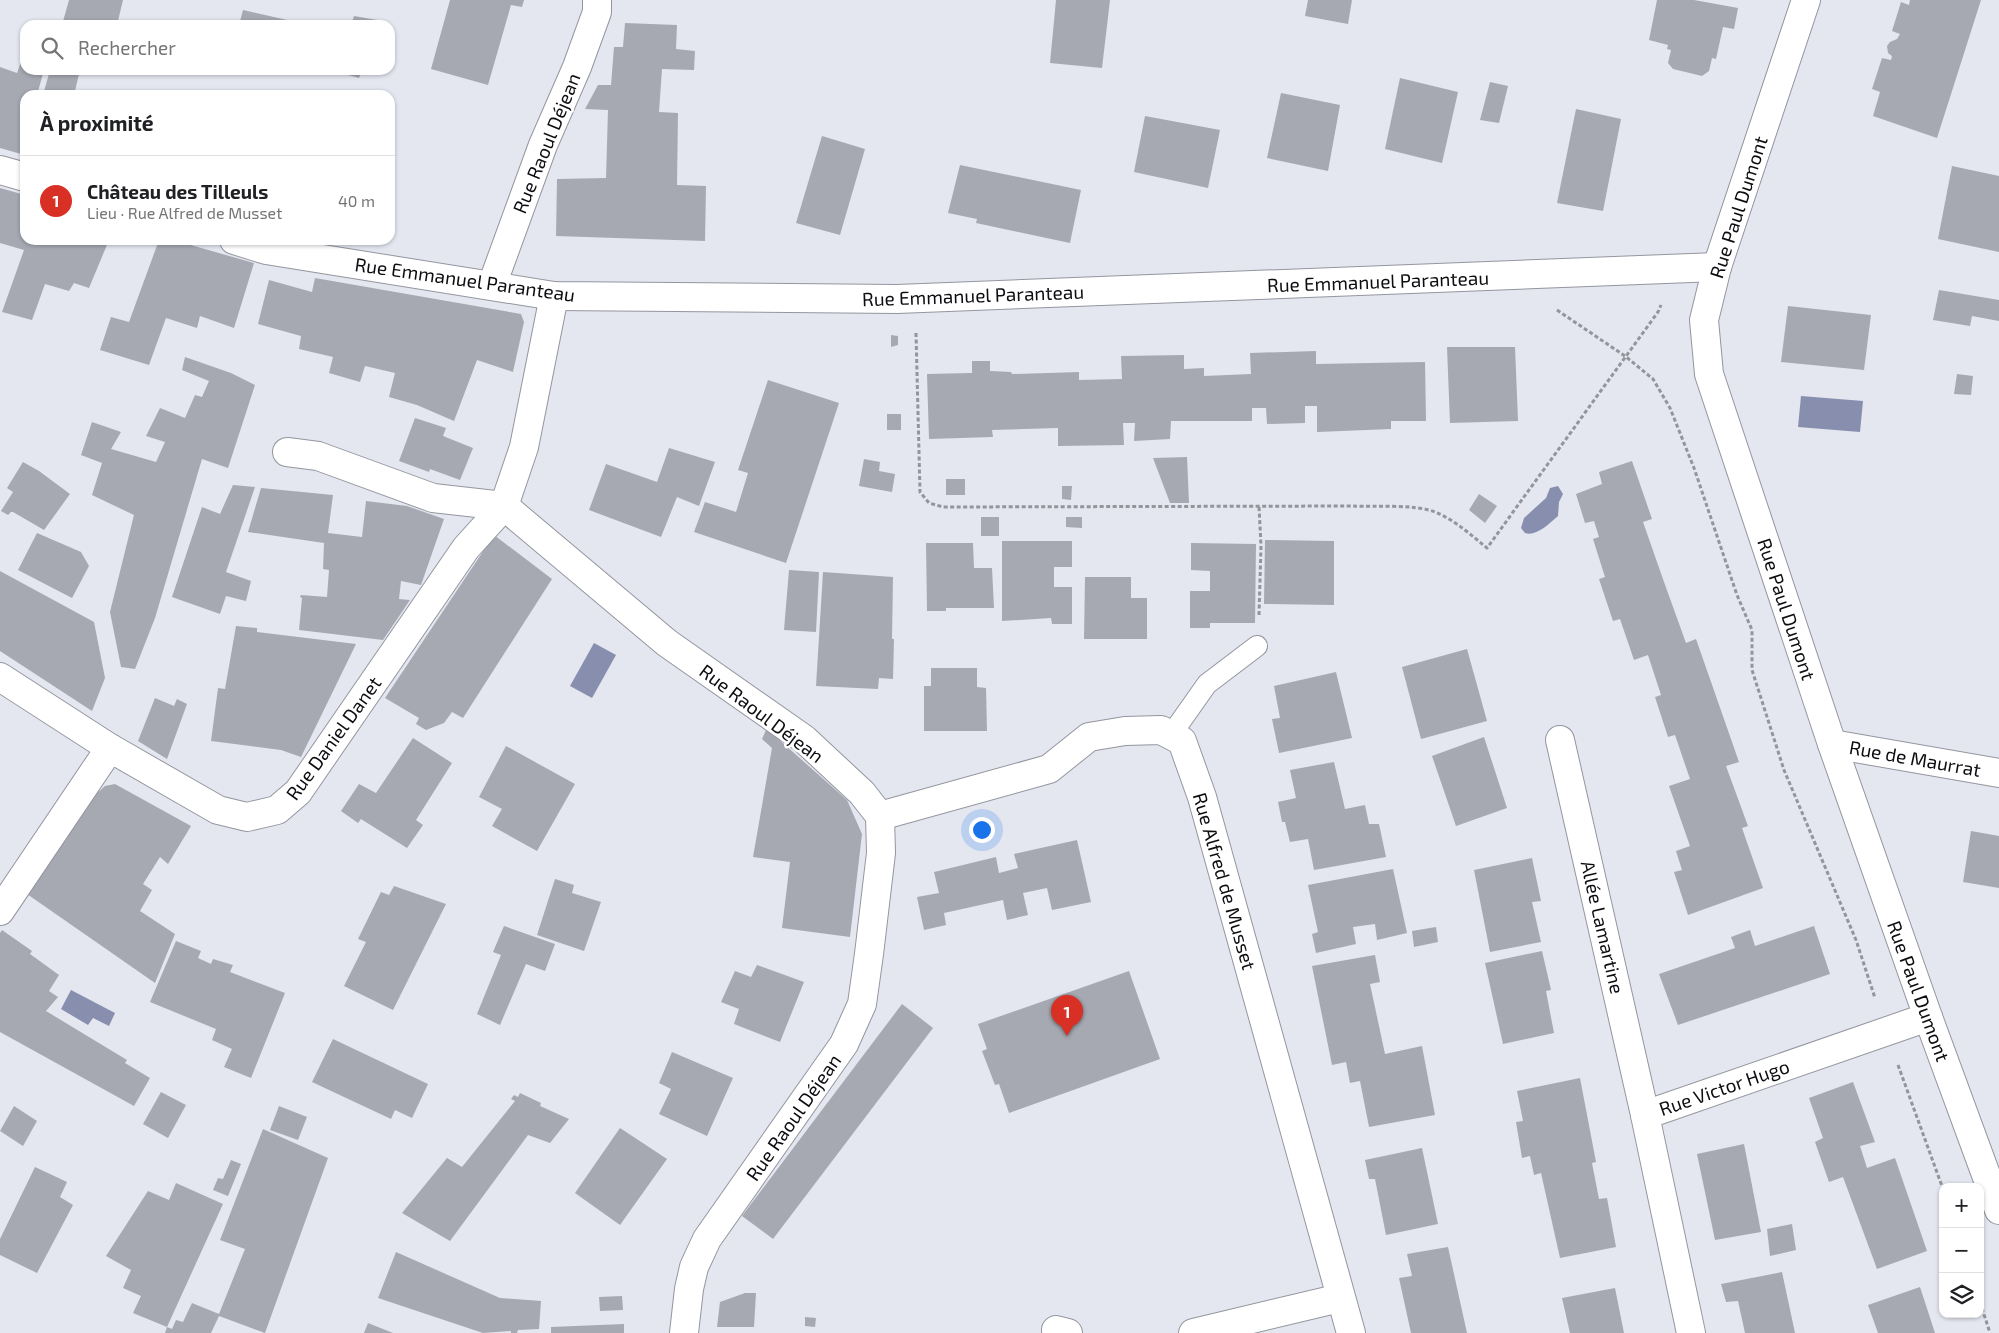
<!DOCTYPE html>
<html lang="fr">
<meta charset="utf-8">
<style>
:root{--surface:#fff;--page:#f2f2f2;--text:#202124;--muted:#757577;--line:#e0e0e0;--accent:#d93025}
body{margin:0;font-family:"Exo 2",sans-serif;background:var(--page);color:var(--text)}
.controls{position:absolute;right:15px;bottom:15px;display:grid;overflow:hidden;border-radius:10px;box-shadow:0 1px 4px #0004}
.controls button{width:45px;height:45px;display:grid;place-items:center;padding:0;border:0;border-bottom:1px solid var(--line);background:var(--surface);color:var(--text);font:25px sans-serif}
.you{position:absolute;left:981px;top:829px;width:18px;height:18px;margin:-12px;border:4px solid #fff;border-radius:50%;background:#1a73e8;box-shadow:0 0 0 8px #1a73e833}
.badge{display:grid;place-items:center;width:32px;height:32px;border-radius:50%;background:var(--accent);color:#fff;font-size:16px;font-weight:700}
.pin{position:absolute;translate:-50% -41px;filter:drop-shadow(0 1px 2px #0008)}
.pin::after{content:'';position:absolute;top:26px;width:18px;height:15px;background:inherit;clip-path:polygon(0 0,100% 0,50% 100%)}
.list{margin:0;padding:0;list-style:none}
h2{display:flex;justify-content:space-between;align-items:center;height:65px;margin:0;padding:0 20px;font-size:21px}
h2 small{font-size:16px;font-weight:400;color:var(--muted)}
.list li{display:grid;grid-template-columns:32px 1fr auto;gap:15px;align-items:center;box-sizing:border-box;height:90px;padding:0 20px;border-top:1px solid var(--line)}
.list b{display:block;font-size:19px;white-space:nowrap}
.list p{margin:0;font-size:16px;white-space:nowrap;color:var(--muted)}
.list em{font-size:16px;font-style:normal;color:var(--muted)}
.icon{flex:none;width:28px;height:28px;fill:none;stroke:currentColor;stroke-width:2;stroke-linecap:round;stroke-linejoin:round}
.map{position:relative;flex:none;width:1999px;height:1333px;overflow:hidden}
.search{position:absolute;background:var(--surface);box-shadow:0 1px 4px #0004;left:20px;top:20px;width:375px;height:55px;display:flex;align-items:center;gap:12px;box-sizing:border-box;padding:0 18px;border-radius:15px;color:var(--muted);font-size:19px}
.panel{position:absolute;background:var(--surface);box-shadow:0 1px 4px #0004;left:20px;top:90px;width:375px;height:155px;border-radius:15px}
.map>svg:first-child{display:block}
</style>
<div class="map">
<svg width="1999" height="1333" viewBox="0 0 1999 1333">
<rect width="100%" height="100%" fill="#e4e6f0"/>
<g fill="#888fae">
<path d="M1801,396L1863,401L1860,432L1798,427Z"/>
<path d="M1558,486L1563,494L1559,502L1558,516C1550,523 1536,537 1525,533L1521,528L1524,518L1546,498L1550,488Z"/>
<path d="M594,643L616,655L592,698L570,686Z"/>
<path d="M71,990L115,1013L109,1026L93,1018L88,1025L61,1009Z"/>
</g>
<g fill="#a6a9b2">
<path d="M69,0H123L117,25H62Z"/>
<path d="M450,0H524L522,7L511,5L488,85L431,69Z"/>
<path d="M1056,0H1110L1102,68L1050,63Z"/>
<path d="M1308,0H1352L1348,24L1305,16Z"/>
<path d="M1657,0H1694L1738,8L1734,29L1723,27L1716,59L1712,58L1709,71L1702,76L1673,69L1668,63L1671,50L1667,49L1668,45L1649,40Z"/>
<path d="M1910,0H1981L1937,138L1873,116L1880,92L1872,89L1882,58L1891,60L1892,56L1888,53L1887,46L1890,42L1897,39L1900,34L1892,31L1901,2L1909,5Z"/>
<path d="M243,10L305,24V25H239Z"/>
<path d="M354,16L377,20L375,25H351Z"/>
<path d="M625,23L677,25L676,49L695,51L694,70L662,69L659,112L678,113L677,185L706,186L705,241L556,236L557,179L606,178L608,110L585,109L598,85H611L614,47H623Z"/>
<path d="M23,56H25V70H44L37,95H25V141L21,154L0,148V67L17,73Z"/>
<path d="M50,70H80L74,95H43Z"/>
<path d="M331,70H362L359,78Z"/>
<path d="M1400,78L1458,92L1442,163L1385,149Z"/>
<path d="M1490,82L1508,86L1499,123L1480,120Z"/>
<path d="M1281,93L1340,105L1328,171L1267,158Z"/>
<path d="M1576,109L1621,119L1603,211L1557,203Z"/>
<path d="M1145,116L1220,130L1208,188L1134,172Z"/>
<path d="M822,136L865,149L840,235L796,223Z"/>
<path d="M960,165L1081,190L1070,243L976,223L977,219L948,213Z"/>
<path d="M1952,166L1999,176V252L1938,239Z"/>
<path d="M0,188L25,195V240H109L89,288L74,283L69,291L45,284L32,320L2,312L24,250L0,243Z"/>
<path d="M159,240H173L254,263L234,328L200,316L197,328L166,318L149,365L100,350L111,317L129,322Z"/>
<path d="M315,278L521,314L524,322L513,372L477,360L454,421L417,405L389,397L395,373L365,366L360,382L329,373L333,357L299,349L301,336L258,324L269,280L312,292Z"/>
<path d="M1939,290L1999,300V321L1972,316L1970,326L1933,320Z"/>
<path d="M1788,306L1871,315L1864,370L1781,362Z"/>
<path d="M891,335L898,336V345L891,347Z"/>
<path d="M1447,347H1515L1518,421L1450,423Z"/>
<path d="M1316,351V364L1425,362L1426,421H1391V429L1317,432V406H1305V423L1267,424L1266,408H1252V421H1171L1170,439L1134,441L1135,423H1123L1124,445L1058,446V428L992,430L993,437L929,439L927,374L972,373V361H990V371L1011,372L1012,374L1079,372V380L1122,379L1121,356L1184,355V369L1204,368V376L1251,374L1250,353Z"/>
<path d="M185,357L231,373L255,385L228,468L202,459L155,618L135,669L121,667L110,612L134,515L92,495L102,463L81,455L92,422L121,432L111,449L156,462L165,442L146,436L160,408L185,418L195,395L202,397L209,381L182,370Z"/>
<path d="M1957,374L1973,376L1971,395L1954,394Z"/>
<path d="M768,380L839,403L786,563L694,532L705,502L736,512L748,473L738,470Z"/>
<rect x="887" y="414" width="14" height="16"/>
<path d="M415,418L446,428L443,436L473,448L460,480L430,469L429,472L399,461Z"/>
<path d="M669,448L715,462L699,506L677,497L661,537L589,510L606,464L657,482Z"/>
<path d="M1187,457L1189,503H1170L1153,458Z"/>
<path d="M864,459L880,462L879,471L895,474L892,492L859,486Z"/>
<path d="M1632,461L1652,519L1643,522L1664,582L1686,643L1696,639L1739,762L1726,766L1748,826L1742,828L1763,888L1688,915L1674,872L1682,870L1676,851L1690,846L1669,786L1690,779L1675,735L1668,737L1655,697L1661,695L1648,655L1634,660L1620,619L1613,621L1599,579L1605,577L1593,539L1599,537L1594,521L1585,523L1576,494L1602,484L1599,472Z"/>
<path d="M23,462L39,471L70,494L44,530L13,512H11L8,515L1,511L13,492L7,488Z"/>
<rect x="946" y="479" width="19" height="16"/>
<path d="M233,485L255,487L226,572L251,581L246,601L226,596L220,614L172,597L202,507L220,514Z"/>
<path d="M1062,486H1072L1071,500L1062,499Z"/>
<path d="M261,488L333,495L328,533L362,537L366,501L407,506L444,519L421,585L401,581L399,599L410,600L383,640L299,630L302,598L300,597L301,595L327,597L329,570L323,569L324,543L248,532Z"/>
<path d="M1479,494L1497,506L1485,523L1469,510Z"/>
<rect x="981" y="517" width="18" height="19"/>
<path d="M1066,517H1082V528L1066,527Z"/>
<path d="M37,533L81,552L89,566L72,598L18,570Z"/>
<path d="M494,535L552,579L463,718L452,712L444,723L426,730L416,724L419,718L385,698Z"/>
<path d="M1265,540L1334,541V605L1264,604Z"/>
<path d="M1002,541H1072V567H1054V587H1072V624H1052L1051,618L1002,621Z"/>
<path d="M926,543H973L974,568H992L994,608H946V611H927Z"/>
<path d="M1191,543L1256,544L1255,623H1210V628H1190V591H1210V571L1191,570Z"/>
<path d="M789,570L819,572L816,632L784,630Z"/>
<path d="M0,571L94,622L105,678L92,711L0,651Z"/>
<path d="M823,572L893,577L892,639H894L893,679L879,678L878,689L816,686Z"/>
<path d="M1085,577H1131V598H1147V639H1084Z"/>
<path d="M236,626L257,628V632L356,644L301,757L281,750L211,741L218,688L225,689Z"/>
<path d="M1467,649L1487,721L1421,739L1402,667Z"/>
<path d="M931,668H977V687L986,688L987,731H924V686H931Z"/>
<path d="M1336,672L1352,738L1279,753L1272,719L1280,718L1274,686Z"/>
<path d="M155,698L174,706L177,699L187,704L167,759L138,741Z"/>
<path d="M766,730L776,737L847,800L862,834L850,937L782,928L790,862L753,857L772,748L762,739Z"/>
<path d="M1484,737L1507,808L1456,826L1432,756Z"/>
<path d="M413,738L452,763L416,820L423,825L407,848L361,819L358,823L341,811L359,784L376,793Z"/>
<path d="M506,746L575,784L537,851L492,826L502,809L479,797Z"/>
<path d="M1334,762L1345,809L1365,805L1369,824H1379L1386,857L1314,870L1308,839L1290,842L1285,822H1282L1278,802L1296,798L1290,770Z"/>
<path d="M115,784L191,826L168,864L160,857L143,884L152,890L140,911L175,934L155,983L27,894L95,795L105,786Z"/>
<path d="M1971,831L1999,836V888L1963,882Z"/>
<path d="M1077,840L1091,902L1052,910L1047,888L1023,893L1028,915L1007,920L1003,900L944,913L946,925L924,930L917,897L939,893L934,872L996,857L999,873L1018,868L1014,854Z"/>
<path d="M1532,858L1541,901L1532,902L1541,942L1490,952L1474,870Z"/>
<path d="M1393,869L1407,933L1377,940L1375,924L1353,927L1356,944L1316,953L1312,934L1318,932L1308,885Z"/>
<path d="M555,879L574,885L572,893L601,902L584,951L537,935Z"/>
<path d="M394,886L446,904L393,1010L344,986L366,942L358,939L381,892L389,895Z"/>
<path d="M504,926L555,944L545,971L526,964L500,1025L477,1014L501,955L493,952Z"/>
<path d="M1814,926L1830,974L1678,1025L1659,974L1735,948L1731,937L1750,930L1755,946Z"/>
<path d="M1436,927L1438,942L1414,947L1412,931Z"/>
<path d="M2,930L32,951L30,954L59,975L49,991L58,997L46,1011L127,1060L125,1063L150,1078L134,1106L0,1032V933Z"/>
<path d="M176,941L201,951L198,958L211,964L213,959L233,965L230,972L285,993L251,1078L224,1067L232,1049L212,1040L216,1029L150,1002Z"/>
<path d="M1542,951L1551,990L1546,991L1554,1033L1503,1044L1485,963Z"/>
<path d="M1375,955L1380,982L1370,984L1385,1054L1422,1046L1435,1115L1369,1127L1360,1081L1350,1083L1346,1062L1332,1065L1312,966Z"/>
<path d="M757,965L804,982L780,1042L734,1024L739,1009L721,1002L735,971L751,977Z"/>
<path d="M1129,971L1160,1059L1009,1113L999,1084L995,1085L982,1051L987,1049L978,1024Z"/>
<path d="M902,1004L933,1028L773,1239L742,1216Z"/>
<path d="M333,1039L428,1084L412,1118L395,1110L391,1119L312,1082Z"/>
<path d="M672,1052L733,1078L707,1136L659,1114L671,1089L659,1083Z"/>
<path d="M1580,1078L1596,1162L1592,1163L1599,1199L1607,1198L1616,1247L1560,1258L1541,1173L1534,1175L1530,1156L1522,1158L1516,1122L1523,1121L1517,1091Z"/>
<path d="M1853,1082L1875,1142L1860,1146L1867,1168L1895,1158L1927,1251L1877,1269L1843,1177L1829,1182L1815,1142L1823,1138L1809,1098Z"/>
<path d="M161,1092L186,1105L168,1138L143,1124Z"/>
<path d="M520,1093L541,1103L540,1106L569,1119L550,1143L528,1135L450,1241L402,1213L447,1158L462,1167L515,1101L511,1099L514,1095L518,1097Z"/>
<path d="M14,1106L37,1121L23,1146L0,1131Z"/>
<path d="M279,1106L307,1117L298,1140L270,1130Z"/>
<path d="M620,1128L667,1159L620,1225L575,1193Z"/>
<path d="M263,1129L328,1158L265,1333L219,1316L211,1333H165L167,1327L172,1329L176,1320L183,1322L192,1303L219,1314L245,1249L220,1240Z"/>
<path d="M1744,1144L1761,1232L1715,1240L1697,1154Z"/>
<path d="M1422,1148L1438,1224L1386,1235L1375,1179H1369L1365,1160Z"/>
<path d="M231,1160L241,1164L228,1196L213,1190L218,1178L223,1179Z"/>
<path d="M35,1167L67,1182L60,1197L73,1205L37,1273L0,1255V1239Z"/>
<path d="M176,1183L223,1204L167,1327L133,1313L141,1296L123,1288L131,1270L106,1256L148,1191L169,1200Z"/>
<path d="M1792,1224L1796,1250L1770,1256L1767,1229Z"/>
<path d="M1448,1247L1467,1333H1411L1399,1278L1412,1276L1407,1254Z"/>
<path d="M396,1252L500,1298L541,1301L539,1329L518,1330L517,1333H511V1331L483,1333L378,1298Z"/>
<path d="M1782,1272L1795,1333H1745L1738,1301L1726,1302L1721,1284Z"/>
<path d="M1920,1287L1935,1333H1878L1868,1305Z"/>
<path d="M1615,1288L1624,1333H1570L1562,1298Z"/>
<path d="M745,1293H756L754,1327H717L720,1302Z"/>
<path d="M622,1296L623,1310L600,1311L599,1297Z"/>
<path d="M805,1317L816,1318L815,1327L805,1326Z"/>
<path d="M368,1323L393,1333H364Z"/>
<path d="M624,1324V1333H551V1327Z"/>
</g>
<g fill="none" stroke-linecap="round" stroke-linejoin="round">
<g stroke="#94969f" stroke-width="22">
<path id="service" d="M1171,735L1207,684L1257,646"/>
</g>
<g stroke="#94969f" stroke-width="30">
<g id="minor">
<path d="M1806,0L1717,267L1704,320L1709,374L1832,744L1928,1017L1999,1210"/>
<path d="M0,170L25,177"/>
<path d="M234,240L266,250L554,296L897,299L1717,267"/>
<path d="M492,285L543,145L577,67L597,12V0"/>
<path d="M287,452L318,456L433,498L504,506"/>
<path d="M504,506L667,643L804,739L862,793L880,816L881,853L869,954L862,1004L844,1044L707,1239L694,1267L689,1289L684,1333"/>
<path d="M0,677L110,748L218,810L247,817L277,810L298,792L466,548L504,506L524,447L554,296"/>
<path d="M1560,740L1645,1115"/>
<path d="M1832,744L1999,773"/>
<path d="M880,816L1049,769L1089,737L1125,731L1161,730L1182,741L1202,797L1351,1333"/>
<path d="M0,911L110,748"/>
<path d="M1056,1330L1068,1333"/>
<path d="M1193,1333L1340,1298"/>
<path d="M1691,1333L1645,1115L1928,1017"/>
</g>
</g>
<g stroke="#93949c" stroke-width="3" stroke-dasharray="4 2.5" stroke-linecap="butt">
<path d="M1557,310L1625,356L1653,379L1670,408L1694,468L1737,595L1752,630V670L1784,770L1856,940L1875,998"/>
<path d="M916,333L920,492L929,503L943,507L1353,506C1375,507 1415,504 1435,512C1455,520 1471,535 1487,548L1658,312L1661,305"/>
<path d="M1259,615L1261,546L1259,506"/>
<path d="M1898,1065L1943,1189"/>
<path d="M1980,1302L1990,1333"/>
</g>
<use href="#service" stroke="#fff" stroke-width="20"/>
<use href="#minor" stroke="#fff" stroke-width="28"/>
</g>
<g text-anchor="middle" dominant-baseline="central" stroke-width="5" stroke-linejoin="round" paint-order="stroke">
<g font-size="19" fill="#0d0d11" stroke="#fff">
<text transform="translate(546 143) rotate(-68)">Rue Raoul Déjean</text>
<text transform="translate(1738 207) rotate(-72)">Rue Paul Dumont</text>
<text transform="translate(465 279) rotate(8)">Rue Emmanuel Paranteau</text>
<text transform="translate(1378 281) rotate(-2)">Rue Emmanuel Paranteau</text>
<text transform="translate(973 295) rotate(-2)">Rue Emmanuel Paranteau</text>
<text transform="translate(1787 609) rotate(72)">Rue Paul Dumont</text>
<text transform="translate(762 713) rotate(37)">Rue Raoul Déjean</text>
<text transform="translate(333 738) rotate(-54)">Rue Daniel Danet</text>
<text transform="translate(1915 758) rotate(10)">Rue de Maurrat</text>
<text transform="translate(1225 881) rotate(74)">Rue Alfred de Musset</text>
<text transform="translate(1603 927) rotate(77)">Allée Lamartine</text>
<text transform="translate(1919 991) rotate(70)">Rue Paul Dumont</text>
<text transform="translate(1724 1087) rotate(-19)">Rue Victor Hugo</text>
<text transform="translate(793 1117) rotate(-55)">Rue Raoul Déjean</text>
</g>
</g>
</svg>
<div class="controls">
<button>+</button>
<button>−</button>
<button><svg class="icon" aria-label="layers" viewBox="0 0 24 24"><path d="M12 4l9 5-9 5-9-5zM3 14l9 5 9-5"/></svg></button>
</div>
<div class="you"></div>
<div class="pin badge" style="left:1067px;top:1036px">1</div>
<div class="search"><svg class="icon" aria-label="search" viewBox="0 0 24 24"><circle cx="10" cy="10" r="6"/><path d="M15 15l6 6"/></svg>Rechercher</div>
<section class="panel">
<h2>À proximité<small></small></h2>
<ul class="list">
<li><span class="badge">1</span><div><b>Château des Tilleuls</b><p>Lieu · Rue Alfred de Musset</p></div><em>40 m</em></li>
</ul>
</section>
</div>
